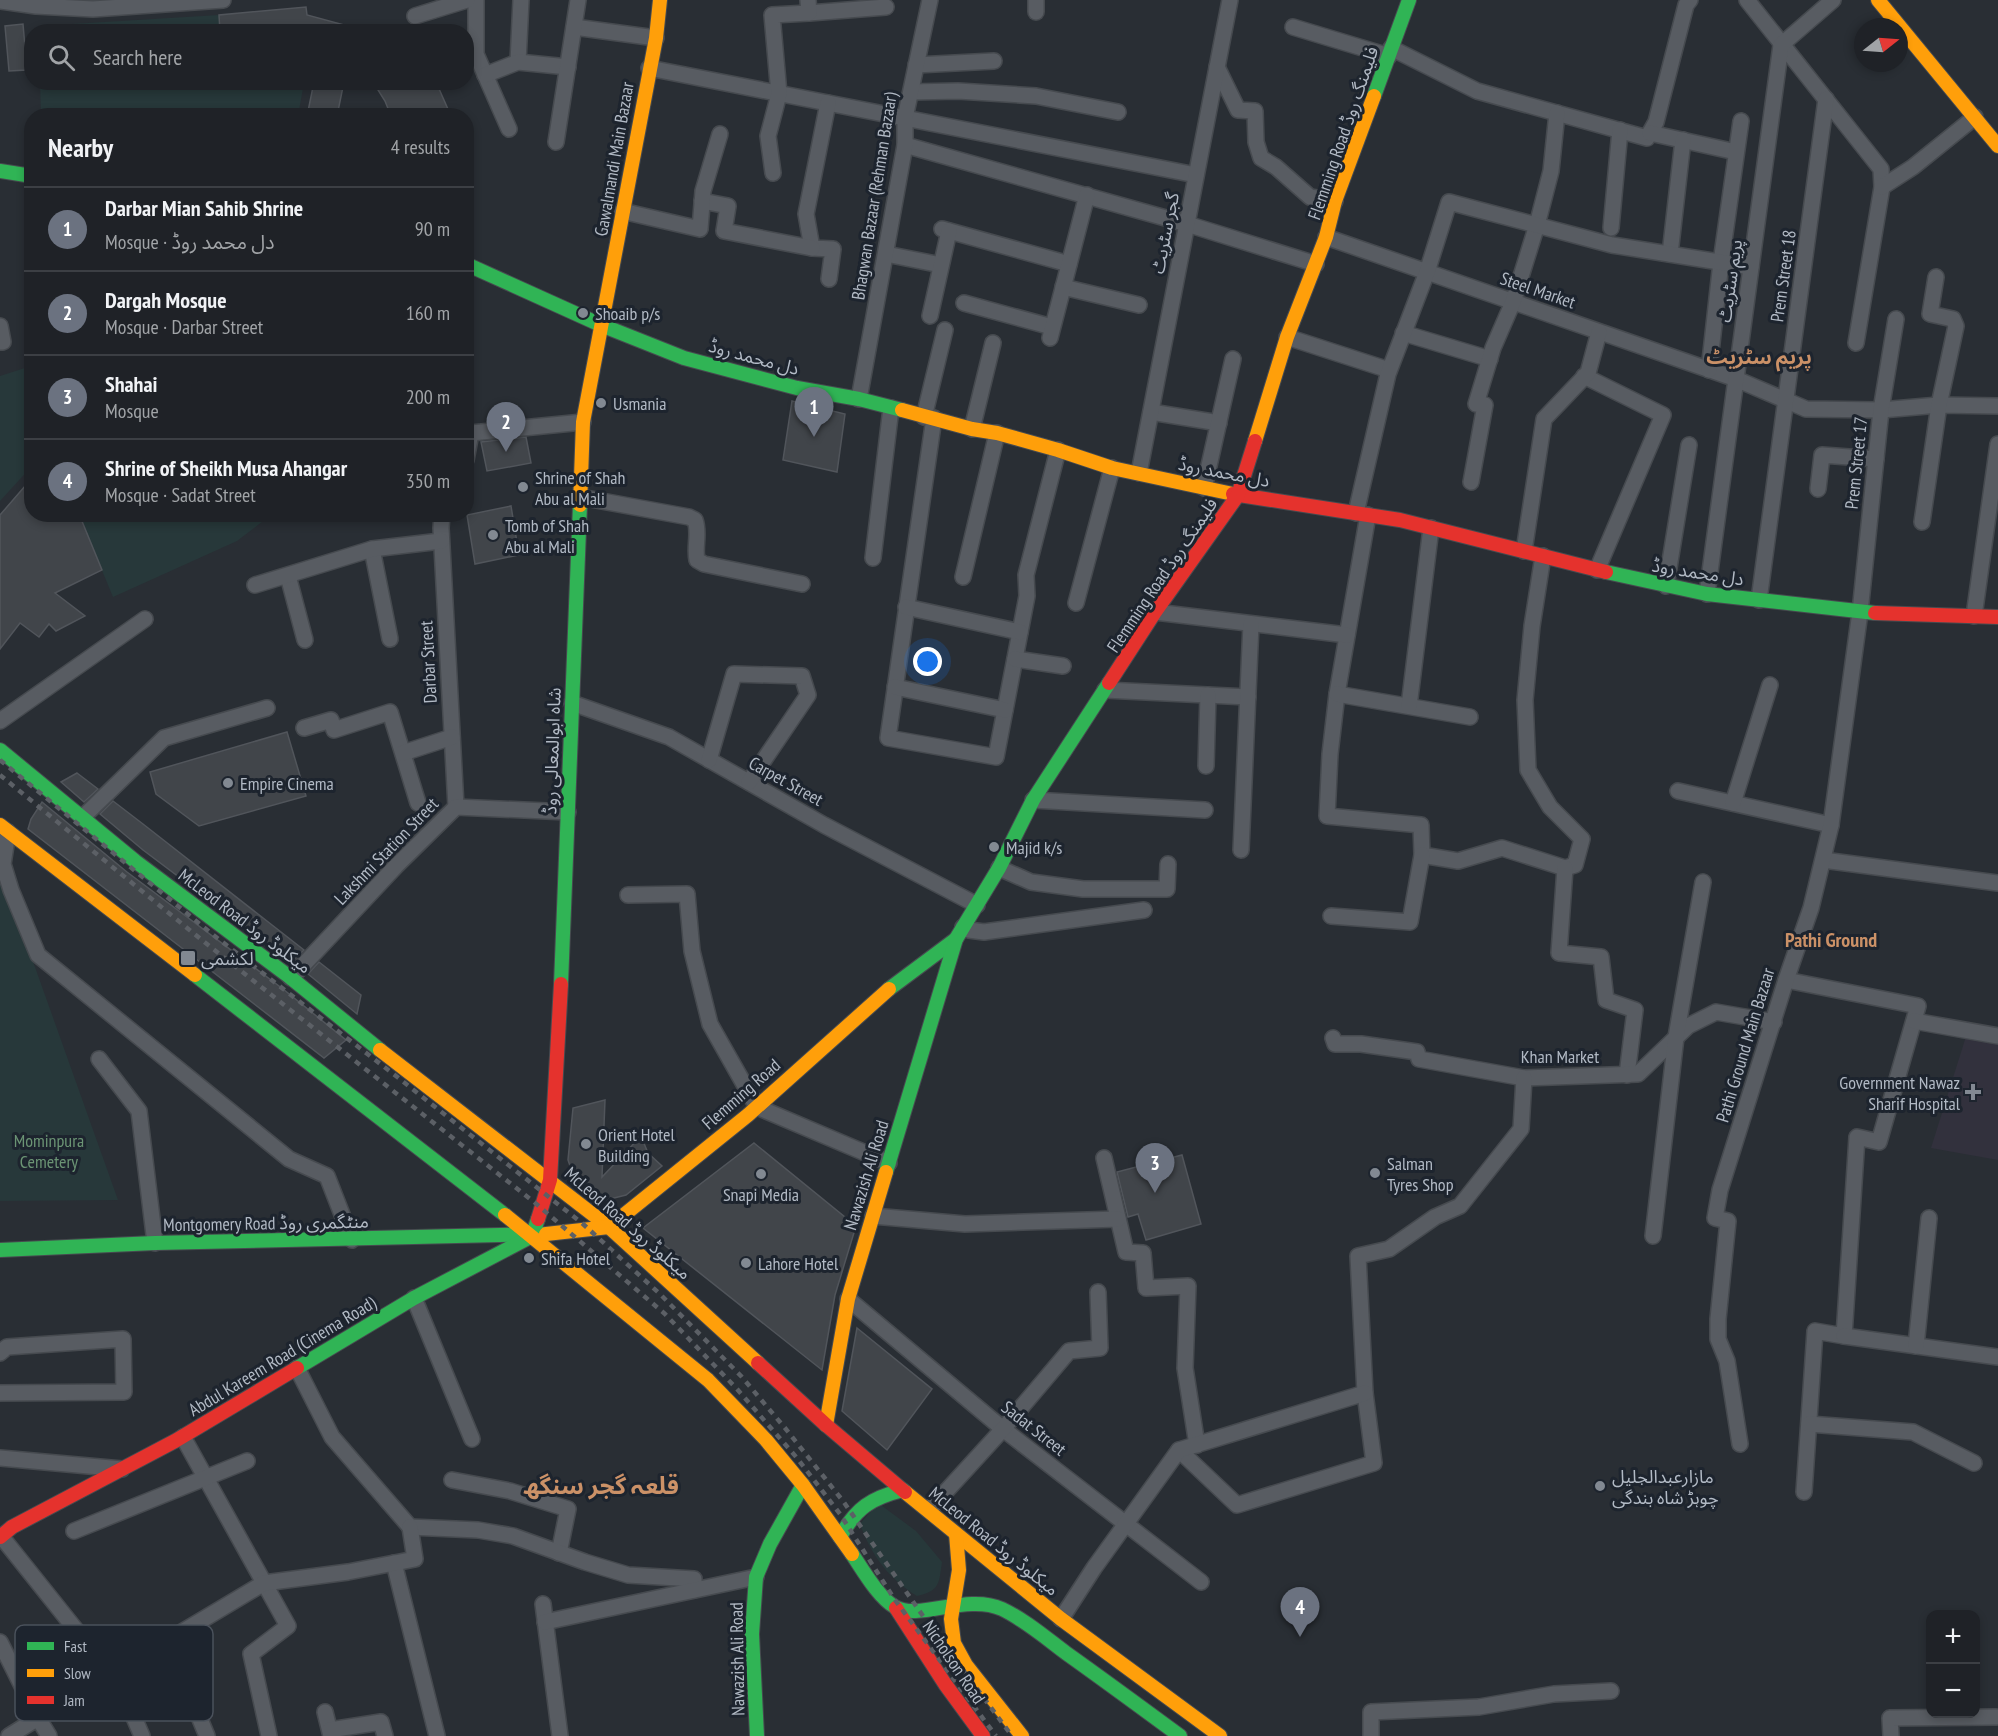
<!DOCTYPE html>
<meta charset="utf-8">
<style>
:root{--surface:#1f2227;--page:#2c2f33;--text:#f1f3f6;--muted:#a1a4a7;--line:#3c3f44;--accent:#8bbbb9}
body{margin:0;font-family:"PT Sans Narrow","Noto Sans Arabic",sans-serif;background:var(--page);color:var(--text)}
.controls{position:absolute;right:18px;bottom:18px;display:grid;overflow:hidden;border-radius:12px;box-shadow:0 3px 9px #0003}
.controls button{width:54px;height:54px;display:grid;place-items:center;padding:0;border:0;border-bottom:2px solid var(--line);background:var(--surface);color:var(--text);font:30px sans-serif}
.compass{position:absolute;left:1854px;top:18px;width:54px;height:54px;border-radius:50%;background:var(--surface);box-shadow:0 3px 9px #0003;rotate:73deg}
.you{position:absolute;left:928px;top:662px;width:21px;height:21px;margin:-15px;border:4px solid #fff;border-radius:50%;background:#1a73e8;box-shadow:0 0 0 9px #1a73e833}
.badge{display:grid;place-items:center;width:39px;height:39px;border-radius:50%;background:var(--accent);color:#fff;font-size:20px;font-weight:700}
.pin{position:absolute;translate:-50% -50px;filter:drop-shadow(0 2px 3px #0008)}
.pin::after{content:'';position:absolute;top:32px;width:21px;height:18px;background:inherit;clip-path:polygon(0 0,100% 0,50% 100%)}
.list{margin:0;padding:0;list-style:none}
h2{display:flex;justify-content:space-between;align-items:center;height:78px;margin:0;padding:0 24px;font-size:26px}
h2 small{font-size:20px;font-weight:400;color:var(--muted)}
.list li{display:grid;grid-template-columns:39px 1fr auto;gap:18px;align-items:center;box-sizing:border-box;height:84px;padding:0 24px;border-top:2px solid var(--line)}
.list b{display:block;font-size:22px;white-space:nowrap}
.list p{margin:0;font-size:20px;white-space:nowrap;color:var(--muted)}
.list em{font-size:20px;font-style:normal;color:var(--muted)}
.icon{flex:none;width:33px;height:33px;fill:none;stroke:currentColor;stroke-width:2;stroke-linecap:round;stroke-linejoin:round}
.map{position:relative;flex:none;width:1998px;height:1736px;overflow:hidden}
.search{position:absolute;background:var(--surface);box-shadow:0 3px 9px #0003;left:24px;top:24px;width:450px;height:66px;display:flex;align-items:center;gap:15px;box-sizing:border-box;padding:0 21px;border-radius:24px;color:var(--muted);font-size:22px}
.panel{position:absolute;background:var(--surface);box-shadow:0 3px 9px #0003;left:24px;top:108px;width:450px;height:414px;border-radius:24px}
.map>svg:first-child{display:block}
</style>
<div class="map">
<svg width="1998" height="1736" viewBox="0 0 1998 1736">
<rect width="100%" height="100%" fill="#292e34"/>
<path fill="#32313d" d="M1968,1030L1998,1036V1160L1931,1148Z"/>
<g fill="#27383a">
<path d="M219,15L220,31L39,32V26Z"/>
<path d="M40,83V82L304,83L298,116L41,115Z"/>
<path d="M31,366V467L0,501V376Z"/>
<path d="M79,515H271L237,541L113,597Z"/>
<path d="M0,877L4,880L118,1200L0,1201Z"/>
<path d="M878,1503L916,1531L942,1562C939,1583 940,1591 917,1596C889,1579 871,1555 860,1524Z"/>
</g>
<g fill="#41454a" stroke="#51555b" stroke-width="1.5">
<path d="M306,7L307,15L348,26V32H220L219,15Z"/>
<path d="M23,24L27,70L9,71L5,26Z"/>
<path d="M314,82H344L337,116H307Z"/>
<path d="M373,82H436L451,116H391L385,101Z"/>
<path d="M792,401L845,414L837,472L783,460Z"/>
<path d="M526,437L531,463L487,471L481,442Z"/>
<path d="M32,478V514H79L102,570L55,593L85,616L56,631L49,624L39,637L20,623L0,649V515Z"/>
<path d="M511,506L519,555L475,564L467,515Z"/>
<path d="M287,732L306,796L199,826L156,794L150,772Z"/>
<path d="M77,773L98,789L84,802L61,782Z"/>
<path d="M113,801L143,824L304,950L292,962L143,850L100,814Z"/>
<path d="M42,802L127,872L283,989L346,1040L324,1058L28,829L31,819Z"/>
<path d="M319,962L361,995L357,1014L308,974Z"/>
<path d="M605,1100L602,1177L641,1136L648,1153L662,1166L626,1195L602,1201L593,1197L576,1183L568,1160L573,1108Z"/>
<path d="M754,1143L856,1226L835,1295L822,1370L643,1228Z"/>
<path d="M1182,1155L1201,1224L1146,1240L1138,1214L1128,1217L1117,1172Z"/>
<path d="M857,1328L932,1389L887,1450L842,1411Z"/>
</g>
<g fill="none" stroke-linecap="round" stroke-linejoin="round">
<g stroke="#464a4f" stroke-width="18">
<g id="street">
<path d="M476,0V54L509,129"/>
<path d="M1747,0L1881,169L1882,187L1856,343"/>
<path d="M0,1L36,6L93,9L223,0"/>
<path d="M1036,12V0"/>
<path d="M809,13L886,7"/>
<path d="M415,16L467,0"/>
<path d="M574,27L656,38"/>
<path d="M1293,27L1389,56"/>
<path d="M1391,48L1477,91L1647,138L1656,122L1686,5L1690,0"/>
<path d="M518,62L521,0"/>
<path d="M916,65L994,61"/>
<path d="M1217,67L1238,110L1255,111L1256,142L1261,158L1276,167L1310,197L1335,201"/>
<path d="M649,68L1196,175"/>
<path d="M485,75L518,62L568,67"/>
<path d="M911,92L958,91L1036,96L1118,112"/>
<path d="M828,103L806,214L812,248L833,249L829,279"/>
<path d="M1650,133L1736,152"/>
<path d="M556,142L578,0"/>
<path d="M905,145L1187,224L1316,264"/>
<path d="M773,173L768,136L779,94L772,15L809,13L808,0"/>
<path d="M1882,187L1913,167L1975,117"/>
<path d="M702,201L728,206L724,231L812,248"/>
<path d="M622,211L700,229L703,191L720,134"/>
<path d="M1611,228L1620,130"/>
<path d="M942,229L1069,264"/>
<path d="M1326,237L1736,379L1806,409L1881,410L1939,405L1998,406"/>
<path d="M886,254L941,265"/>
<path d="M1670,254L1683,140"/>
<path d="M1063,287L1139,305"/>
<path d="M964,303L1052,327"/>
<path d="M930,316L949,231"/>
<path d="M0,326L3,342H0"/>
<path d="M1403,333L1490,359"/>
<path d="M1287,337L1389,370"/>
<path d="M1050,338L1087,195"/>
<path d="M1709,370L1721,262L1741,121"/>
<path d="M1584,376L1663,415L1597,570"/>
<path d="M859,399L905,145V118L930,0"/>
<path d="M1151,412L1219,423"/>
<path d="M924,417L945,330"/>
<path d="M934,418L888,738L996,757L1027,596L1026,575L1058,450"/>
<path d="M972,429L993,343"/>
<path d="M466,460L471,433L583,422"/>
<path d="M1139,473L1230,0"/>
<path d="M1471,482L1485,405L1476,404L1493,348L1513,302L1537,225L1551,171L1557,113"/>
<path d="M1204,488L1233,359"/>
<path d="M1818,489L1822,455L1876,459"/>
<path d="M580,497L689,517L695,520C700,533 694,547 697,560L704,564L802,584"/>
<path d="M1356,513L1388,374L1427,272L1449,202L1612,245L1751,267"/>
<path d="M442,514L441,528L456,807"/>
<path d="M1368,515L1337,694L1330,754L1327,816L1421,825L1422,855L1458,861L1502,848L1565,868L1575,865L1582,839L1550,807L1528,770L1525,700L1532,626L1543,556"/>
<path d="M1922,522L1939,405L1956,326L1953,319L1930,314L1936,277"/>
<path d="M372,549L390,639"/>
<path d="M1524,551L1544,419L1588,373L1599,332"/>
<path d="M873,558L891,408"/>
<path d="M288,576L305,640"/>
<path d="M963,577L997,433"/>
<path d="M255,585L372,549L441,541"/>
<path d="M1666,586L1689,445"/>
<path d="M1707,594L1781,45L1833,0"/>
<path d="M1759,600L1826,99"/>
<path d="M1076,603L1112,468"/>
<path d="M906,607L1020,632"/>
<path d="M1155,612L1347,635"/>
<path d="M1974,616L1998,444"/>
<path d="M1015,659L1063,666"/>
<path d="M895,687L1005,710"/>
<path d="M1105,690L1248,697"/>
<path d="M1337,694L1470,717"/>
<path d="M572,703L669,737L824,825L977,905"/>
<path d="M1409,706L1431,528"/>
<path d="M0,721L145,619"/>
<path d="M304,728L331,720L334,730L390,712L418,803"/>
<path d="M403,753L452,737"/>
<path d="M709,760L734,674L802,676L808,695L749,782"/>
<path d="M1206,766L1208,695"/>
<path d="M1678,791L1831,825"/>
<path d="M1033,800L1205,810"/>
<path d="M1733,803L1770,685"/>
<path d="M82,818L164,738L267,708"/>
<path d="M8,832L3,864L11,890L38,955L289,1159L327,1176L352,1240"/>
<path d="M1241,850L1251,624"/>
<path d="M1823,860L1998,883"/>
<path d="M999,868L1031,882L1083,889H1167L1168,864"/>
<path d="M1565,868L1559,953L1601,957L1606,1000L1635,1010L1627,1075"/>
<path d="M628,895L687,894L692,951L710,1024L757,1107L889,1163"/>
<path d="M1331,916L1410,922L1422,855"/>
<path d="M963,927L969,930L984,932L1144,910"/>
<path d="M291,978L396,866L456,807L568,812"/>
<path d="M1786,980L1918,1006L1879,1142L1857,1137L1844,1336L1815,1331L1804,1492"/>
<path d="M1914,1021L1998,1036"/>
<path d="M1333,1038L1335,1044H1361L1417,1052L1419,1059L1524,1078L1638,1074L1688,1026L1716,1012L1774,1022"/>
<path d="M99,1059L139,1111L155,1243"/>
<path d="M1104,1158L1126,1252L1143,1253L1146,1288L1188,1286L1185,1368L1197,1445"/>
<path d="M873,1216L965,1224L1118,1219"/>
<path d="M1653,1236L1676,1037L1703,882"/>
<path d="M414,1298L472,1439"/>
<path d="M848,1299L1003,1429L1201,1582"/>
<path d="M1844,1336L1998,1357"/>
<path d="M1916,1346L1929,1218"/>
<path d="M0,1353L7,1347L123,1339L124,1392L0,1393"/>
<path d="M297,1368L332,1437L410,1527"/>
<path d="M1809,1424L1913,1432L1974,1463"/>
<path d="M183,1437L288,1626L251,1654L269,1736"/>
<path d="M1740,1444L1727,1361L1718,1339V1319L1728,1221L1715,1218L1720,1190L1786,980L1811,908L1831,825L1860,612L1881,410L1896,319"/>
<path d="M1179,1450L1237,1505L1374,1463L1365,1393L1358,1256L1389,1249L1435,1217L1460,1206L1521,1129L1524,1078"/>
<path d="M0,1458L122,1469"/>
<path d="M452,1480L510,1491L568,1509L559,1553"/>
<path d="M929,1510L1003,1429L1069,1351L1100,1348L1098,1292"/>
<path d="M410,1527L478,1530L513,1536L585,1562L628,1575L694,1579V1590"/>
<path d="M74,1531L247,1461"/>
<path d="M1,1536L120,1685L142,1736"/>
<path d="M394,1563L437,1736"/>
<path d="M543,1604L560,1736"/>
<path d="M1061,1619L1094,1568L1179,1450L1365,1393"/>
<path d="M545,1622L756,1577"/>
<path d="M0,1642L38,1718L264,1583L348,1572L415,1559L410,1527"/>
<path d="M171,1649L207,1736"/>
<path d="M325,1712L331,1736"/>
<path d="M330,1730L381,1722L385,1736"/>
<path d="M9,1736L38,1718L49,1736"/>
<path d="M1371,1736V1712L1479,1707L1554,1694L1611,1691"/>
<path d="M1891,1736L1890,1718L1996,1717"/>
</g>
</g>
<g stroke="#464a4f" stroke-width="16">
<g id="fast">
<path d="M1374,96L1409,0"/>
<path d="M0,171L32,176"/>
<path d="M466,264L601,325L684,358L797,388L859,399L902,410"/>
<path d="M1606,572L1707,594L1875,613"/>
<path d="M0,750L135,861L291,978L380,1050"/>
<path d="M195,975L505,1215"/>
<path d="M561,984L580,505"/>
<path d="M889,989L956,939"/>
<path d="M886,1172L956,939L999,868L1033,800L1109,683"/>
<path d="M0,1250L155,1243L546,1234"/>
<path d="M297,1368L414,1298L532,1236L538,1219"/>
<path d="M840,1537C856,1508 871,1498 903,1490"/>
<path d="M852,1554C863,1570 878,1597 895,1607C919,1621 967,1593 1002,1609C1025,1620 1046,1638 1066,1653C1104,1680 1142,1708 1180,1736"/>
<path d="M757,1736L752,1634L756,1577L770,1544L803,1485"/>
</g>
</g>
<g stroke="#464a4f" stroke-width="16">
<g id="slow">
<path d="M1878,0L1998,146"/>
<path d="M902,410L972,429L997,433L1058,450L1112,468L1233,494"/>
<path d="M1255,441L1287,337L1326,237L1335,201L1374,96"/>
<path d="M580,505L583,422L656,38L660,0"/>
<path d="M0,825L195,975"/>
<path d="M380,1050L609,1227L758,1363"/>
<path d="M505,1215L708,1380L766,1440L803,1485L852,1554"/>
<path d="M546,1234L609,1227L748,1115L889,989"/>
<path d="M826,1425L848,1299L886,1172"/>
<path d="M905,1492L1061,1619L1220,1736"/>
<path d="M956,1534L959,1570L951,1619L954,1643L966,1665L1022,1736"/>
</g>
</g>
<g stroke="#464a4f" stroke-width="16">
<g id="jam">
<path d="M1233,494L1400,520L1606,572"/>
<path d="M1875,613L1998,617"/>
<path d="M1109,683L1155,612L1238,495L1255,441"/>
<path d="M538,1219L550,1180L561,984"/>
<path d="M758,1363L826,1425L905,1492"/>
<path d="M0,1537L12,1527L175,1441L297,1368"/>
<path d="M896,1608L945,1684L983,1736"/>
</g>
</g>
<use href="#street" stroke="#585c62" stroke-width="15"/>
<use href="#fast" stroke="#30b455" stroke-width="14"/>
<use href="#slow" stroke="#ff9f0a" stroke-width="14"/>
<use href="#jam" stroke="#e5322d" stroke-width="14"/>
<g stroke="#5c6066" stroke-width="4.5" stroke-dasharray="6 6" stroke-linecap="butt">
<path d="M0,760L212,934L396,1076L583,1224L660,1294L741,1376L785,1428L843,1501L923,1616L1012,1736"/>
<path d="M0,775L203,941L534,1202L665,1314L737,1389L797,1458L840,1514L895,1600L996,1736"/>
</g>
</g>
<g fill="#828992" stroke="#1d242e" stroke-width="2">
<circle cx="583" cy="313" r="6"/>
<circle cx="601" cy="403" r="6"/>
<circle cx="523" cy="487" r="6"/>
<circle cx="493" cy="535" r="6"/>
<circle cx="228" cy="783" r="6"/>
<circle cx="994" cy="847" r="6"/>
<rect x="180" y="950" width="16" height="16" rx="3"/>
<path d="M1970 1083h6v6h6v6h-6v6h-6v-6h-6v-6h6z"/>
<circle cx="586" cy="1144" r="6"/>
<circle cx="1375" cy="1173" r="6"/>
<circle cx="761" cy="1174" r="6"/>
<circle cx="529" cy="1258" r="6"/>
<circle cx="746" cy="1263" r="6"/>
<circle cx="1600" cy="1486" r="6"/>
</g>
<g text-anchor="middle" dominant-baseline="central" stroke-width="6" stroke-linejoin="round" paint-order="stroke">
<g font-size="18" fill="#b2bac5" stroke="#1d242e">
<text transform="translate(1343 133) rotate(-71)">Flemming Road فلیمنگ روڈ</text>
<text transform="translate(614 159) rotate(-80)">Gawalmandi Main Bazaar</text>
<text transform="translate(874 196) rotate(-81)">Bhagwan Bazaar (Rehman Bazaar)</text>
<text transform="translate(1165 233) rotate(-79)">گجر سٹریٹ</text>
<text transform="translate(1783 276) rotate(-82)">Prem Street 18</text>
<text transform="translate(1730 281) rotate(-82)">پریم سٹریٹ</text>
<text transform="translate(1538 290) rotate(19)">Steel Market</text>
<text transform="translate(754 357) rotate(15)">دل محمد روڈ</text>
<text transform="translate(1856 463) rotate(-84)">Prem Street 17</text>
<text transform="translate(1224 472) rotate(11)">دل محمد روڈ</text>
<text transform="translate(1698 572) rotate(9)">دل محمد روڈ</text>
<text transform="translate(1162 575) rotate(-56)">Flemming Road فلیمنگ روڈ</text>
<text transform="translate(428 662) rotate(-93)">Darbar Street</text>
<text transform="translate(552 751) rotate(-88)">شاہ ابوالمعالی روڈ</text>
<text transform="translate(786 781) rotate(29)">Carpet Street</text>
<text transform="translate(386 851) rotate(-46)">Lakshmi Station Street</text>
<text transform="translate(245 921) rotate(37)">McLeod Road میکلوڈ روڈ</text>
<text transform="translate(1745 1045) rotate(-73)">Pathi Ground Main Bazaar</text>
<text x="1560" y="1056">Khan Market</text>
<text transform="translate(741 1094) rotate(-41)">Flemming Road</text>
<text transform="translate(866 1175) rotate(-73)">Nawazish Ali Road</text>
<text transform="translate(266 1223) rotate(-1)">Montgomery Road منٹگمری روڈ</text>
<text transform="translate(628 1223) rotate(41)">McLeod Road میکلوڈ روڈ</text>
<text transform="translate(282 1356) rotate(-31)">Abdul Kareem Road (Cinema Road)</text>
<text transform="translate(1034 1428) rotate(38)">Sadat Street</text>
<text transform="translate(994 1541) rotate(39)">McLeod Road میکلوڈ روڈ</text>
<text transform="translate(737 1659) rotate(-91)">Nawazish Ali Road</text>
<text transform="translate(954 1662) rotate(56)">Nicholson Road</text>
</g>
<g font-size="18" fill="#b2bac5" stroke="#1d242e" text-anchor="start">
<text x="595" y="313">Shoaib p/s</text>
<text x="613" y="403">Usmania</text>
<text x="535" y="477">Shrine of Shah<tspan x="535" dy="21">Abu al Mali</tspan></text>
<text x="505" y="525">Tomb of Shah<tspan x="505" dy="21">Abu al Mali</tspan></text>
<text x="240" y="783">Empire Cinema</text>
<text x="1006" y="847">Majid k/s</text>
<text x="201" y="958">لکشمی</text>
<text x="1960" y="1082" text-anchor="end">Government Nawaz<tspan x="1960" dy="21">Sharif Hospital</tspan></text>
<text x="598" y="1134">Orient Hotel<tspan x="598" dy="21">Building</tspan></text>
<text x="1387" y="1163">Salman<tspan x="1387" dy="21">Tyres Shop</tspan></text>
<text x="761" y="1194" text-anchor="middle">Snapi Media</text>
<text x="541" y="1258">Shifa Hotel</text>
<text x="758" y="1263">Lahore Hotel</text>
<text x="1612" y="1476">مازارعبدالجلیل<tspan x="1612" dy="21">چوہڑ شاہ بندگی</tspan></text>
</g>
<g font-size="18" fill="#6b9474" stroke="#1d242e">
<text x="49" y="1140">Mominpura<tspan x="49" dy="21">Cemetery</tspan></text>
</g>
<g font-size="20" font-weight="bold" fill="#cb9167" stroke="#1d242e">
<text x="1759" y="357">پریم سٹریٹ</text>
<text x="1831" y="940">Pathi Ground</text>
</g>
<g font-size="24" font-weight="bold" fill="#cb9167" stroke="#1d242e">
<text x="601" y="1485">قلعہ گجر سنگھ</text>
</g>
</g>
<rect x="15" y="1625" width="198" height="96" rx="9" fill="#1d242e" stroke="#4a515b" stroke-width="1.5"/>
<rect x="27" y="1642" width="27" height="8" fill="#30b455"/>
<rect x="27" y="1669" width="27" height="8" fill="#ff9f0a"/>
<rect x="27" y="1696" width="27" height="8" fill="#e5322d"/>
<g font-size="16" fill="#b2bac5">
<text x="64" y="1652">Fast</text>
<text x="64" y="1679">Slow</text>
<text x="64" y="1706">Jam</text>
</g>
</svg>
<div class="controls">
<button>+</button>
<button>−</button>
</div>
<svg class="compass" viewBox="-18 -18 36 36"><path d="M0-13l5 13h-10z" fill="#e53935"/><path d="M0 13l5-13h-10z" fill="#a1a4a7"/></svg>
<div class="you"></div>
<div class="pin badge" style="left:814px;top:437px;background:#6b7280">1</div>
<div class="pin badge" style="left:506px;top:452px;background:#6b7280">2</div>
<div class="pin badge" style="left:1155px;top:1193px;background:#6b7280">3</div>
<div class="pin badge" style="left:1300px;top:1637px;background:#6b7280">4</div>
<div class="search"><svg class="icon" aria-label="search" viewBox="0 0 24 24"><circle cx="10" cy="10" r="6"/><path d="M15 15l6 6"/></svg>Search here</div>
<section class="panel">
<h2>Nearby<small>4 results</small></h2>
<ul class="list">
<li><span class="badge" style="background:#6b7280">1</span><div><b>Darbar Mian Sahib Shrine</b><p>Mosque · دل محمد روڈ</p></div><em>90 m</em></li>
<li><span class="badge" style="background:#6b7280">2</span><div><b>Dargah Mosque</b><p>Mosque · Darbar Street</p></div><em>160 m</em></li>
<li><span class="badge" style="background:#6b7280">3</span><div><b>Shahai</b><p>Mosque</p></div><em>200 m</em></li>
<li><span class="badge" style="background:#6b7280">4</span><div><b>Shrine of Sheikh Musa Ahangar</b><p>Mosque · Sadat Street</p></div><em>350 m</em></li>
</ul>
</section>
</div>
